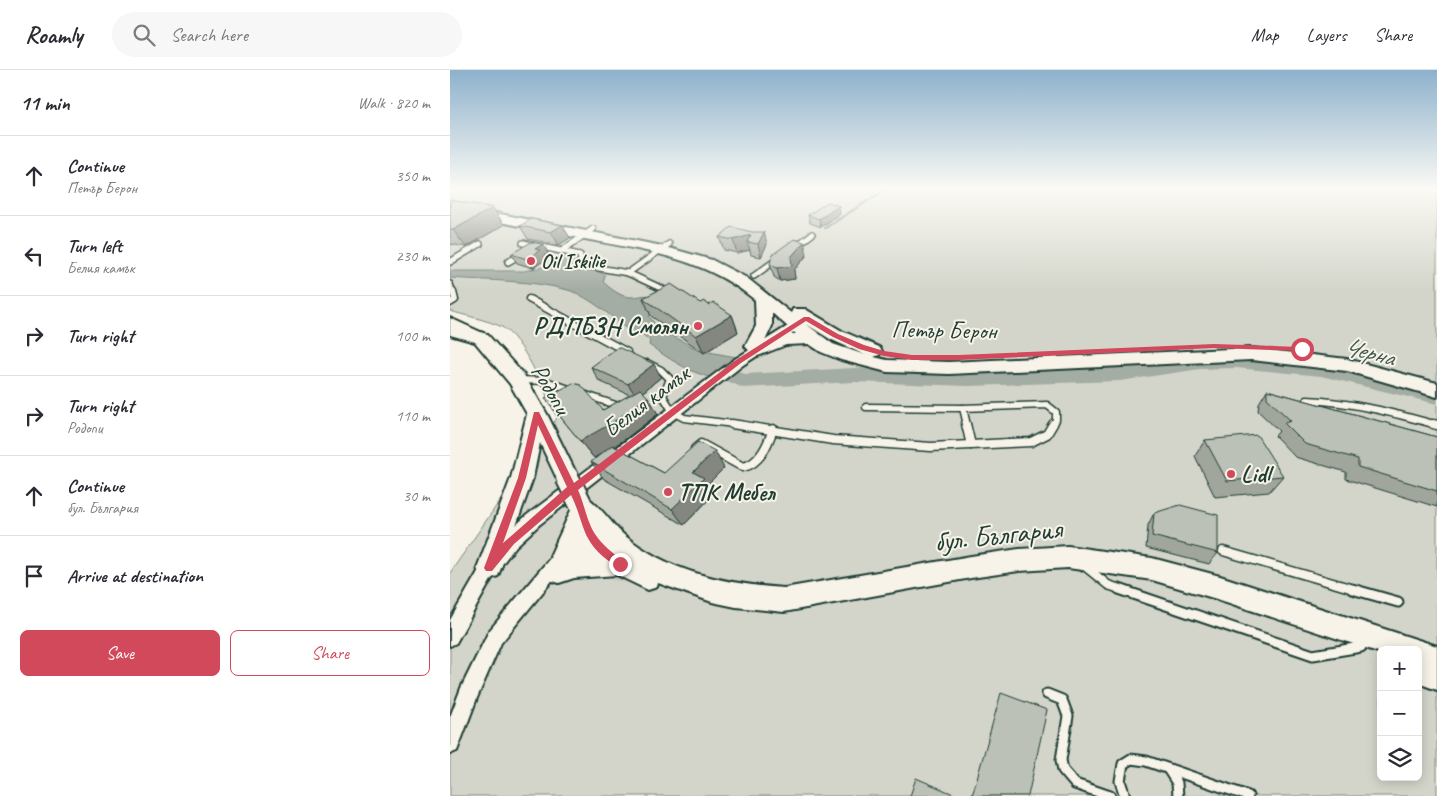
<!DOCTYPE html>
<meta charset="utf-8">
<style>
:root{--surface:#fff;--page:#f7f7f7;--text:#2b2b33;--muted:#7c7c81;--line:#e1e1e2;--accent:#d1495b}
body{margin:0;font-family:Caveat,sans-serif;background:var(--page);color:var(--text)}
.controls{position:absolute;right:15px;bottom:15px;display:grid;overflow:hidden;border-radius:8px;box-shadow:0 2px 12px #0003}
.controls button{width:45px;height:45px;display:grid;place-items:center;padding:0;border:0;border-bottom:1px solid var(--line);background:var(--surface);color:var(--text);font:25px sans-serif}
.stop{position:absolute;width:15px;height:15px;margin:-11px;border:4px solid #d1495b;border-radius:50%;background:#fff}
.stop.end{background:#d1495b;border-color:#fff;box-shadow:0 1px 5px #0008}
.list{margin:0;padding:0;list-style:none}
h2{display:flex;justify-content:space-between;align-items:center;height:65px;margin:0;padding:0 20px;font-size:21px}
h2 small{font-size:16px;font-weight:400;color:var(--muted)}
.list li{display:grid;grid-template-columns:32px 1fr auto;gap:15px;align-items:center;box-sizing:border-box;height:80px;padding:0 20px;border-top:1px solid var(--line)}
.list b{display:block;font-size:19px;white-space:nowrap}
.list p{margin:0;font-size:16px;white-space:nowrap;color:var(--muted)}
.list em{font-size:16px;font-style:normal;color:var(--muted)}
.actions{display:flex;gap:10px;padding:15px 20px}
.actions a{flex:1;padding:11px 0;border:1px solid var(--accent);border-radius:8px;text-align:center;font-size:18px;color:var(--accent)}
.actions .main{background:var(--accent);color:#fff}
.icon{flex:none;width:28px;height:28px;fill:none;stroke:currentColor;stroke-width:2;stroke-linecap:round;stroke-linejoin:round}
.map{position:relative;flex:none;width:987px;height:726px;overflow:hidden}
header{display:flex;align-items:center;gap:30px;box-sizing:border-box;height:70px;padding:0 25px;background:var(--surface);border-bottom:1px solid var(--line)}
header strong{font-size:24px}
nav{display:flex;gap:28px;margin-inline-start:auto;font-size:18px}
.search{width:350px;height:45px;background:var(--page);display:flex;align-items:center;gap:12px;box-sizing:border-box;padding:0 18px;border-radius:28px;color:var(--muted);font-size:19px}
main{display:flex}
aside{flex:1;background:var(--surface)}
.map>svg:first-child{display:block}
</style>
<header>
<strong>Roamly</strong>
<div class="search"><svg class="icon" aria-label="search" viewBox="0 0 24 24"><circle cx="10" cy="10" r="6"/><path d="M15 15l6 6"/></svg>Search here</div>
<nav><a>Map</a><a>Layers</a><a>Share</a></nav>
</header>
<main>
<aside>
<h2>11 min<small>Walk · 820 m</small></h2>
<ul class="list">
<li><svg class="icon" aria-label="ahead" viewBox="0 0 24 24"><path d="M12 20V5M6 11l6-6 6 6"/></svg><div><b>Continue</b><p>Петър Берон</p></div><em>350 m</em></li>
<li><svg class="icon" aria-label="left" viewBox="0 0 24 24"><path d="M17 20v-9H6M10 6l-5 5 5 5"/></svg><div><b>Turn left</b><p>Белия камък</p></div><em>230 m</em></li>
<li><svg class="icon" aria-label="right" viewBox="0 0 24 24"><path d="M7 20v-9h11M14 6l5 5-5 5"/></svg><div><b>Turn right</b></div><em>100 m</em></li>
<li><svg class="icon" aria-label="right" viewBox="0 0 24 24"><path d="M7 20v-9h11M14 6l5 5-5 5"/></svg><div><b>Turn right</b><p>Родопи</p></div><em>110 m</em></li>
<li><svg class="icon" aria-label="ahead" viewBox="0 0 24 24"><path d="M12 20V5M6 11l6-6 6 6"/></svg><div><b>Continue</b><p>бул. България</p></div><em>30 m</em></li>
<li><svg class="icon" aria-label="arrive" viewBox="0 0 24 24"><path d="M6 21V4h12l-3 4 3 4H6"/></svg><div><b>Arrive at destination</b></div></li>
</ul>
<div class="actions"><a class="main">Save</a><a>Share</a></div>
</aside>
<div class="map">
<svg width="987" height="726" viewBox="0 0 987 726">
<rect width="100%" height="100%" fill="#f7f3e8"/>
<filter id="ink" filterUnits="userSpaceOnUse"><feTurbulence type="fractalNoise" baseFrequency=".02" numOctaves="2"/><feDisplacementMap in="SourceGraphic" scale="10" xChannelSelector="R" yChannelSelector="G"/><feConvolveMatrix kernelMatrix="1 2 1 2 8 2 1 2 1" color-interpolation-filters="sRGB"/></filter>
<g filter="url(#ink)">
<path fill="#d3d5ca" stroke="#79897f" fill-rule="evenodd" d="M0,118H987V726H0V503L107,348C95,323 77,276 55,259C46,252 13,245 0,241ZM931,580H968V707H931Z"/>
<path fill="#a4ada3" stroke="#6f8077" d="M114,185L126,187L131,196L145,200L155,205L153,212C160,218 170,227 181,227C190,227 193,224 204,226L211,235L199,246L207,257L248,280L286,287L259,307C237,301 218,288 199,275L200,271L191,263H181C167,250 138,226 118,220C81,210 39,211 0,208V201H74L93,197Z"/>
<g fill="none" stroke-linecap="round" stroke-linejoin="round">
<path stroke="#6f8077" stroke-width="2.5" d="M375,158L438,118"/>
<path fill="#a4ada3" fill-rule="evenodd" d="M242,281L295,304L404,298L518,302L670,297L750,287L786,286L871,292L987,320V334L871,306L786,298L750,299L670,311L518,316L404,312L293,318L235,292L233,287L235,282Z"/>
<g stroke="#1f3d34" stroke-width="8">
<g id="lane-far3">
<path d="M73,173L130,185L131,192L143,197L178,203L219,222"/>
<path d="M345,177L362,164"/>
<path d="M113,180L143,159"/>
<path d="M0,192L30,174"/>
<path d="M58,192L70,185"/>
<path d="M178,203L219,174"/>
<path d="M304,206L326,190"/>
<path d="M0,214L3,224"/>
</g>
</g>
<g stroke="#1f3d34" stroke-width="9">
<g id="lane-far2">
<path d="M79,229L177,282"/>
<path d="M0,233L5,230L3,222"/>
<path d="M197,293L211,300L220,309L213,326L223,342L234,348L292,355"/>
<path d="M69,310L96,311L171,337"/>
<path d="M416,337L513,338L597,335L606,342V350L603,355"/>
<path d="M513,338L517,355"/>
<path d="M860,338L857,330C902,332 944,343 987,355"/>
</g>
</g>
<g stroke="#1f3d34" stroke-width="11">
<g id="lane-far1">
<path d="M282,354L383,370L481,377L581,372L597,364L603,354"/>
<path d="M516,354L521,375"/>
<path d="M983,354L987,355"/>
<path d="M245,379L251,374L293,397C310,394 318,374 323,359"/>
<path d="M773,481L907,520"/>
<path d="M637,498L658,515L673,520"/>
</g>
</g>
<g stroke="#1f3d34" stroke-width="13">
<g id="lane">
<path d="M669,519L863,585L911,577"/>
<path d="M902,519L948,532"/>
<path d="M597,624L612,630L618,646L611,690L613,700L625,714L660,726"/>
<path d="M718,699L727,713L728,726"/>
<path d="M675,726L670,711L673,694L681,689L696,691L798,726"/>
</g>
</g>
<g stroke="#1f3d34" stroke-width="4">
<g id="street">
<path d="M354,246L360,250L358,253L293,295L89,455L66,476L45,503L6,573L0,576V550L33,493L54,466L77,445L285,289Z"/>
<path d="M0,248L35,264L37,267L31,271L27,270L0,257Z"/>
<path d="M145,453L151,455L153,460L151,464L159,465L161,470L159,475L122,502L116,505L110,501L51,573L27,628L7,681L0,684V647L11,618L39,561L106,481L139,455Z"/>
</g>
</g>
<g stroke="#1f3d34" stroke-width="4">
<g id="secondary">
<path d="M0,134L212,176L262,190L297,208L341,243L343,239H355L392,261L429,277L432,281L429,285L424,287L437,290L499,292L801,278L897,289L987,313V327L897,301L801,290L499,304L437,302L391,290L371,282L359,274L336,275L308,286L302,284L295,276L306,256L305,230C255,188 197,181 135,169C90,160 45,151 0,142ZM322,243L346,264H334L315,271L322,256ZM356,254L380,269L415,285L383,274Z"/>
<path d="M0,254L37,264L74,305L97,344L128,407L125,413L117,416L109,413L90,373L83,408L51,498L48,506L39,509L30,506L27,498L61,408L77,344L60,314L25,272L0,265Z"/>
<path d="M130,424C146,429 160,453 174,465C220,503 276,514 334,518L521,486L569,479L618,476L702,488L770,506L987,576V620L968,613V580H931V583L770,530L702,510L618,498L569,501L521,508L334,542L286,537L262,532L208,513L207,517L198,520L167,505L124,508L109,513L100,510L97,502L100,494L103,493L100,486L122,438L119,433L122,426ZM131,469L142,485L124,486Z"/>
</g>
</g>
<use href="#lane-far3" stroke="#f7f3e8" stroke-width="5"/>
<use href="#lane-far2" stroke="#f7f3e8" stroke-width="6"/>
<use href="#lane-far1" stroke="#f7f3e8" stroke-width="8"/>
<use href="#lane" stroke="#f7f3e8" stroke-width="9"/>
<use href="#street" fill="#f7f3e8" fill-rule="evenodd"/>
<use href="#secondary" fill="#f7f3e8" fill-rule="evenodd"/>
<g stroke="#1f3d34" stroke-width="26" stroke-linecap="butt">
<path id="secondary-bridge" d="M117,407L130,433"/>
</g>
<use href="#secondary-bridge" stroke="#f7f3e8" stroke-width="22"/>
</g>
<g fill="#a1a69d" stroke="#1f3d34">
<path d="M0,130L43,138L54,155L16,177L0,174Z"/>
<path d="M390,144L371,157L360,153L358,145Z"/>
<path d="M112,155L120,168L109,175L78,169L70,156Z"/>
<path d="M269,167L317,174L311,187L301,185L300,180L287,183L274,180Z"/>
<path d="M98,183L94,186L96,189L83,198L67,193L61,184Z"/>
<path d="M357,185L344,200L345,209L330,211L324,207L320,194Z"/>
<path d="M193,228L259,235L282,245L288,262L254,283L201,246Z"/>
<path d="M141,297L211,307L193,322L198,327L208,344L174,370L164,376L214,403L274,398L258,414L264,424L234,455L154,409L141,392L153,382L144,388L95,328L153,340L180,325L149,311Z"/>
<path d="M817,320L987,367V437L896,409V402L845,387L825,366L829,361L808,341L809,333Z"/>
<path d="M755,370L833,406L819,422L765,427L745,386Z"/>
<path d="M704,443L768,483L759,494L696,478L698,455Z"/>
</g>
<g fill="#83877f" stroke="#1f3d34">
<path d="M389,136L390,144L371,157L369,149Z"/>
<path d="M43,138L54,155L16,177L3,160Z"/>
<path d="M112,155L120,168L109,175L101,162Z"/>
<path d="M314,162L317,174L311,187L308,174Z"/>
<path d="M301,165L297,172L300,180L287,183L283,170Z"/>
<path d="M354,172L357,185L344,200L345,209L330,211L327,198L341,187Z"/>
<path d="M93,174L98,183L94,186L96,189L83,198L77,189L85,179Z"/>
<path d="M282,245L288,262L254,283L246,266Z"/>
<path d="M204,294L211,307L187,327L178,314Z"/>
<path d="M198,327L208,344L174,370L144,388L130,371Z"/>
<path d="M265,381L274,398L258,414L264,424L234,455L222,439L243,402Z"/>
</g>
<g fill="#bbc1b6" stroke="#1f3d34">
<path d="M0,130L43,138L3,160H0Z"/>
<path d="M378,132L389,136L369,149L358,145Z"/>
<path d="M81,149L112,155L101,162L70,156Z"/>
<path d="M281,157L302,162H314L308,174L297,172L301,165L283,170L269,167Z"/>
<path d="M344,169L354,172L341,187L342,196L327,198L320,194L322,185Z"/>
<path d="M81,172L93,174L85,179L90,180L77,189L61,184Z"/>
<path d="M221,214L250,233L254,231L259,235L263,232L282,245L246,266L193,228Z"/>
<path d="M168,277L204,294L178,314L141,297Z"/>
<path d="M123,313L131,315L153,340L190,319L198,327L162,353L130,371L95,328Z"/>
<path d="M817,320L987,367V421L908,397V389L855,374L834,353L841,351L817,328Z"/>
<path d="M807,365L833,406L777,411L755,370Z"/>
<path d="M248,372L265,381L243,402L254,408L222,439L141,392L162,375L214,403Z"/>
<path d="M730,435L768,445V483L702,466L704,443Z"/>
<path d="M551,623L597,640L578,726H522Z"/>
<path d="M466,708L508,726H460Z"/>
</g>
</g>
<linearGradient id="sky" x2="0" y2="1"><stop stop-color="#8db1cc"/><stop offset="0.54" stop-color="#fbfaf5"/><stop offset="1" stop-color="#fbfaf5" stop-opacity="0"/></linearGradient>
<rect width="987" height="220" fill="url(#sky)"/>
<path fill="#d1495b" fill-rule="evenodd" d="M354,247H359L388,264L414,275L434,281L462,285H509L764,274L852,277L856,279L852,281L764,278L509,290H462L434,286L409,279L383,267L356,251L291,293L128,420C134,433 137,452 145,464C152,475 163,483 173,491V497C167,499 164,495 160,492C130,470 135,453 121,425L64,474L42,501H36L34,498L68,408L84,342H89L124,413L286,290ZM88,355L117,417L53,473L76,408Z"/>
<g fill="#d1495b" stroke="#f7f3e8" stroke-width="2">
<circle cx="81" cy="191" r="5"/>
<circle cx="248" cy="256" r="5"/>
<circle cx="781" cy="404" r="5"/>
<circle cx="218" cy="422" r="5"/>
</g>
<g text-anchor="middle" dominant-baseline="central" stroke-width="4" stroke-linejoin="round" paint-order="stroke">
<g font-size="20" font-weight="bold" fill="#1f3d34" stroke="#f7f3e8" text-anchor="start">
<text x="91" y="191">Oil Iskilie</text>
</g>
<g font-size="24" font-weight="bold" fill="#1f3d34" stroke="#f7f3e8" text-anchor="start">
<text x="238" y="256" text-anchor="end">РДПБЗН Смолян</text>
<text x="791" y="404">Lidl</text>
<text x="228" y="422">ТПК Мебел</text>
</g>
<g font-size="24" fill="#1f3d34" stroke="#f7f3e8">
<text transform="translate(494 260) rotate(1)">Петър Берон</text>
<text transform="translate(101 319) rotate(60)">Родопи</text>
<text transform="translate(196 331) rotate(-37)">Белия камък</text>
</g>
<g font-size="25" font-style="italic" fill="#405950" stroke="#f7f3e8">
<text transform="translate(919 282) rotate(14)">Черна</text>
</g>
<g font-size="29" fill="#1f3d34" stroke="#f7f3e8">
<text transform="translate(548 465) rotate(-6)">бул. България</text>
</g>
</g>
</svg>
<div class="controls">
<button>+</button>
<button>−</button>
<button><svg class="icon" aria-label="layers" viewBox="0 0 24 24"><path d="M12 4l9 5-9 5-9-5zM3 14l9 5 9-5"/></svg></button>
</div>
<div class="stop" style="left:852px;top:279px"></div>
<div class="stop end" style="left:170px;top:494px"></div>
</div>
</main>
